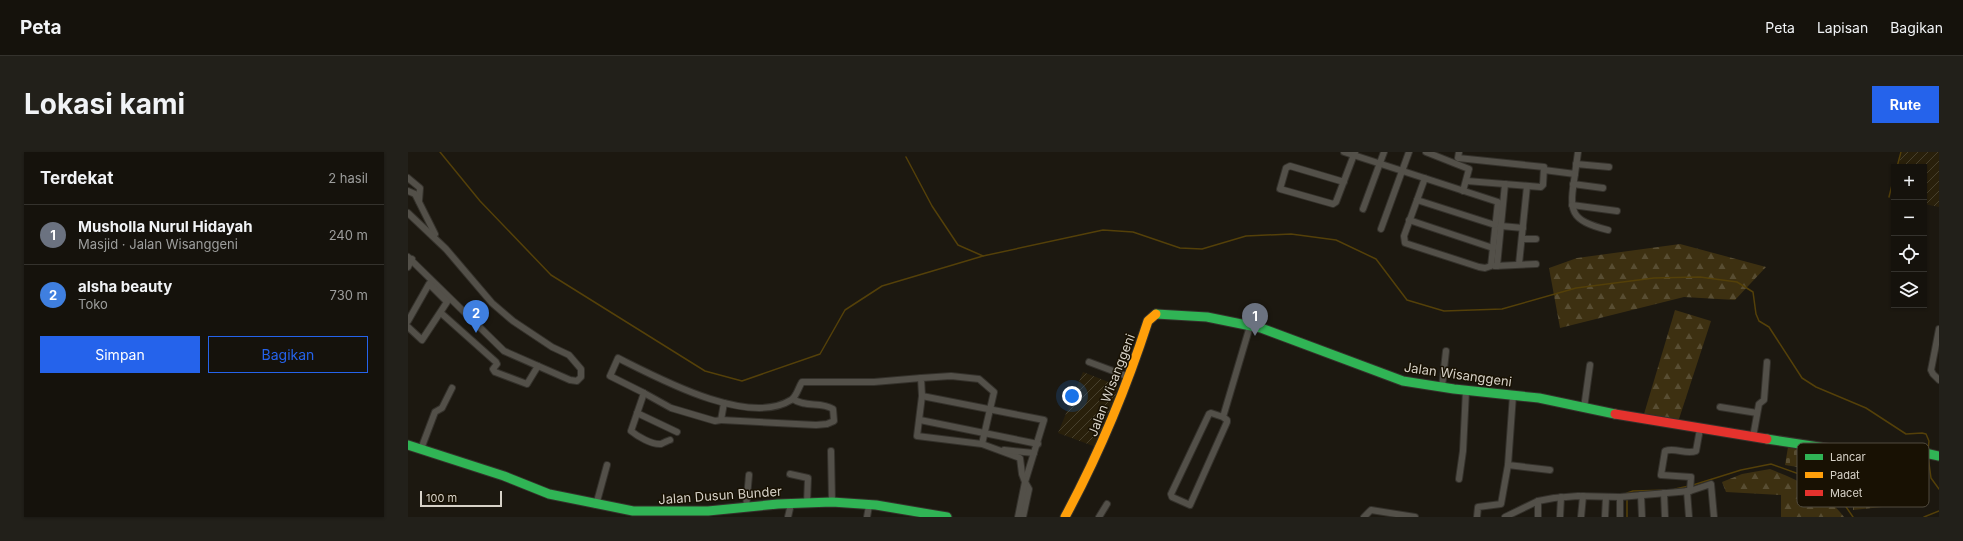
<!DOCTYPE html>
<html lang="id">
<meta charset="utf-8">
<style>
:root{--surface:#15120c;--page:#22201a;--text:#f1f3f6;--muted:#9d9e9d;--line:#34322d;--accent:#2563eb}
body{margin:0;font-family:Inter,sans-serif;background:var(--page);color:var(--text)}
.controls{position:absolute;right:12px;top:12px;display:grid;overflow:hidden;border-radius:0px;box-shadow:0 1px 3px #0004}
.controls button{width:36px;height:36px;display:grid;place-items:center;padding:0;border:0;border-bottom:1px solid var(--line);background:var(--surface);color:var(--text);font:20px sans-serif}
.scale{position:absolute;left:12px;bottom:10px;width:82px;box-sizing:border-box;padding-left:4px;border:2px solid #d7d2c8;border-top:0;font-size:11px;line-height:14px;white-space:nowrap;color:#d7d2c8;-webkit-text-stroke:3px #181103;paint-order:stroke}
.you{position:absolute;left:664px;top:244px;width:14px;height:14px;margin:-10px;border:3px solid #fff;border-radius:50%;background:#1a73e8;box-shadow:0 0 0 6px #1a73e833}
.badge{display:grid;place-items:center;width:26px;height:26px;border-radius:50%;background:var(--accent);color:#fff;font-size:13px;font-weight:700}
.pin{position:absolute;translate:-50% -33px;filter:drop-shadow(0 1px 2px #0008)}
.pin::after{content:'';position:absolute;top:21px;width:14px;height:12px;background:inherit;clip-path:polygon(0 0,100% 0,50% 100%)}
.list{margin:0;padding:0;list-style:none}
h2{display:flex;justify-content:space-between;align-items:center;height:52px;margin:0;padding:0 16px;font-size:17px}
h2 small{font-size:13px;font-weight:400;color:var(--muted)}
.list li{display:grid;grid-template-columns:26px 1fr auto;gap:12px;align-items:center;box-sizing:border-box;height:60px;padding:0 16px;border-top:1px solid var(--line)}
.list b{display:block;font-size:15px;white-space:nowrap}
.list p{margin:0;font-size:13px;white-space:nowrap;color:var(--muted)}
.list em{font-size:13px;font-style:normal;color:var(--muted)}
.actions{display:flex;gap:8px;padding:12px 16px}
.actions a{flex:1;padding:9px 0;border:1px solid var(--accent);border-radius:0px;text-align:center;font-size:14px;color:var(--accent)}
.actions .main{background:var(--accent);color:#fff}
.icon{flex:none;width:22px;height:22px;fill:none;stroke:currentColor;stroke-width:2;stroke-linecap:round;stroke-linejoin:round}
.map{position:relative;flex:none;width:1531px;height:365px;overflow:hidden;border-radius:0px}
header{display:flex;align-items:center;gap:24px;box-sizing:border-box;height:56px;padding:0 20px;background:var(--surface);border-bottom:1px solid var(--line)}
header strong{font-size:19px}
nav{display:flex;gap:22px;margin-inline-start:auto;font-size:14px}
.intro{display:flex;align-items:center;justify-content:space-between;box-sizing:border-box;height:96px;padding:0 24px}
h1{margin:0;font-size:28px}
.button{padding:10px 18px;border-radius:0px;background:var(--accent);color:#fff;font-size:14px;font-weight:700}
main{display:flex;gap:24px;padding:0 24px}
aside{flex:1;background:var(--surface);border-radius:0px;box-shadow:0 1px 3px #0004}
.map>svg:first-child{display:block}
</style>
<header>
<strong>Peta</strong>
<nav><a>Peta</a><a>Lapisan</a><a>Bagikan</a></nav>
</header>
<div class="intro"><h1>Lokasi kami</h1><a class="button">Rute</a></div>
<main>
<aside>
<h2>Terdekat<small>2 hasil</small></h2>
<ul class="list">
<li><span class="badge" style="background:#6b7280">1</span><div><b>Musholla Nurul Hidayah</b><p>Masjid · Jalan Wisanggeni</p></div><em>240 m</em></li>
<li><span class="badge" style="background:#3f7fe0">2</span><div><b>alsha beauty</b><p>Toko</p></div><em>730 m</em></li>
</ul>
<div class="actions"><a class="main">Simpan</a><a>Bagikan</a></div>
</aside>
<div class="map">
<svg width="1531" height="365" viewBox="0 0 1531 365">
<defs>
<pattern id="industrial-furrows" width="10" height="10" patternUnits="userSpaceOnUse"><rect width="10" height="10" fill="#29200b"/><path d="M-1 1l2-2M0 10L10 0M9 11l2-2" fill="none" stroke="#47402d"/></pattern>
<pattern id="forest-firs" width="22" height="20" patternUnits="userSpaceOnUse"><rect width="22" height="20" fill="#3d3011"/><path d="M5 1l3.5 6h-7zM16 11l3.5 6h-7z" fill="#584d32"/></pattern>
<pattern id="cemetery-stones" width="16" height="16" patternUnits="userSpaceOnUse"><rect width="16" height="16" fill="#3d3011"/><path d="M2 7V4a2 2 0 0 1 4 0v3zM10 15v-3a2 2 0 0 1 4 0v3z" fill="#584d32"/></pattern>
</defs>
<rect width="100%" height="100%" fill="#1c1810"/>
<g fill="url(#industrial-furrows)">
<path d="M1494,0H1531V55L1516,52V15H1490Z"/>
<path d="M675,220L711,234L688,295L650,281Z"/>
</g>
<g fill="url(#forest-firs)">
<path d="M1272,92L1358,115L1327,148L1276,145L1152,176L1141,116L1169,106Z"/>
<path d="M1267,158L1303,169L1270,270L1236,262Z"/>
<path d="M1362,317C1391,329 1416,339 1436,365H1373V343L1318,340L1314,330L1334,322Z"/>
</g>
<path fill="url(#cemetery-stones)" d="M1380,295L1451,304L1508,305L1517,344L1484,354L1445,358V324L1377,313Z"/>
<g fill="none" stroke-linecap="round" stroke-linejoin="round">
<g stroke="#544009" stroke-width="1.5">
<path d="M32,0L72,49L143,123L297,219L334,229L412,202L437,158L474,134L575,104"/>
<path d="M498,5L524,54L550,93L575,104L695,78L725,80L772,96L794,97L838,84L883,82L928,88L968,107L999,148L1036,159L1094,157L1168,136L1246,126L1292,125L1329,130L1345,140L1348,162L1351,169L1361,175L1394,226L1408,235L1458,256L1498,282L1514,281L1518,282L1521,289L1520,298"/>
<path d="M1489,15L1493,0"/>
<path d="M1481,45L1486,25"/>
<path d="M1520,304L1523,326L1531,337"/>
<path d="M1285,333L1333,318L1363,312L1405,327L1434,349L1445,365"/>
<path d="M1267,337L1281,334"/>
<path d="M1219,343V341L1225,339L1263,338"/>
<path d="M1219,347V365"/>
<path d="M1516,365L1531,359"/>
</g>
<g stroke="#34312b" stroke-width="8">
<g id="street">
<path d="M936,0L1090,50L1083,114L1077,116L1071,115L997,91L996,84L1017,26"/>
<path d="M1018,0L1061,17L1055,39"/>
<path d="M1051,0L1050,6L1136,15L1135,33L1133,35L1059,29"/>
<path d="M1168,12L1201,15"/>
<path d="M1136,18L1167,22L1170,0"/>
<path d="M1167,22C1161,60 1161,68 1200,78"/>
<path d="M0,26L12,36L11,49"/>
<path d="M936,30L882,14L878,16L872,37L925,52L928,50L947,0"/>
<path d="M1165,32L1195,36"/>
<path d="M0,39L7,42L27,82"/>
<path d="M1009,48L1087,73"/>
<path d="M1164,53L1209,59"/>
<path d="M955,57L976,0"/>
<path d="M0,61L38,97L84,151L105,169L144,195L161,203L173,217V225L169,229L162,228L96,199L0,105"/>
<path d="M1001,68L1085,96"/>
<path d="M1093,74L1115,76"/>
<path d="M973,77L1001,0"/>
<path d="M1114,87H1128"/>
<path d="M1111,112L1119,34"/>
<path d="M1087,114L1128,112"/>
<path d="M1089,114L1097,32"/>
<path d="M0,115L4,107"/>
<path d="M33,161L88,210L89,212L85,217L87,220L119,232L130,214"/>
<path d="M0,169L21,132L39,150L14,188L0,175"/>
<path d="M1531,177L1523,218L1525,222L1531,228"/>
<path d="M681,210L721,225"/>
<path d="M1034,235L1038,199"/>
<path d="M236,241L263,256L307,269L313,268L316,251"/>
<path d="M1105,243L1100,313L1142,318"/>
<path d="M514,244L636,268L617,330L621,337L615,365"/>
<path d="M1312,255L1349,261"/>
<path d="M1176,256L1182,213"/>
<path d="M229,261L269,280"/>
<path d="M815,265L819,268V270L782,353L764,345L763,342L801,262L803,261L815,265L842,174"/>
<path d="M313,268L408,273L419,272L426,269L425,257C413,249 397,256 385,247"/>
<path d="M512,268L630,292"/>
<path d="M1345,285L1351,252L1356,248L1359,210"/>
<path d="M262,288C259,289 255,291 253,292C244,293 229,284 223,279L236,241L202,224L210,206C250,226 340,275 383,248C389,244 390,236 394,230H466L513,226"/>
<path d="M574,292L586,240L571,227L543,224L513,226L514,244L509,284L574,292L612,306L614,322L617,330L610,365"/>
<path d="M13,297L27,260L34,256L44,236"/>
<path d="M596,298L626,301"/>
<path d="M423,299L424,350"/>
<path d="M382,322L400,326L399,351"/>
<path d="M1051,327L1055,299L1058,238"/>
<path d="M1279,339L1281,365"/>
<path d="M1282,339L1303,332L1306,365"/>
<path d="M1256,341L1257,365"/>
<path d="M1233,343L1234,365"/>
<path d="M188,353L199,313"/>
<path d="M338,356L341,323"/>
<path d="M380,365L383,352"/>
<path d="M459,365L461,354"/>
<path d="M691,365L699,352"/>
<path d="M956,365L963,358L1007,365"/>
<path d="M1069,365L1070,355L1093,352L1100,313"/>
<path d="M1097,365L1130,349L1146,346L1170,344L1212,345L1282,339L1283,325L1253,323L1257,299C1267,295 1278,303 1288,299L1292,277"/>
<path d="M1130,365V349"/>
<path d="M1152,365L1153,345"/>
<path d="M1173,365L1175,344"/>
<path d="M1197,365L1198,345"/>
<path d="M1212,365V345"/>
</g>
</g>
<g stroke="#34312b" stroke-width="11">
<g id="fast">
<path d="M748,162L799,165L853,176L995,229L1046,237L1131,246L1207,262"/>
<path d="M1359,287L1444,300L1517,301L1531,304"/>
<path d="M0,293L96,324L141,342L225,359H300L370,352L424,350L468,353L539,365"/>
</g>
</g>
<g stroke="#34312b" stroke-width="11">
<path id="slow" d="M657,365C691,302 718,237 740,169L748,162"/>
</g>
<g stroke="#34312b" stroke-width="11">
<path id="jam" d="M1207,262L1359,287"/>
</g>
<use href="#street" stroke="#535049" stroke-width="6"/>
<use href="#fast" stroke="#30b455" stroke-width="9"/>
<use href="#slow" stroke="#ff9f0a" stroke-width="9"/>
<use href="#jam" stroke="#e5322d" stroke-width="9"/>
</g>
<g text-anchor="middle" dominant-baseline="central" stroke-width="3" stroke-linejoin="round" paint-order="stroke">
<g font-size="13" fill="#d7d2c8" stroke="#181103">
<text transform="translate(1050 222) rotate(8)">Jalan Wisanggeni</text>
<text transform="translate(703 233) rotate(-69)">Jalan Wisanggeni</text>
<text transform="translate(312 343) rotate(-4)">Jalan Dusun Bunder</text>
</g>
</g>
<rect x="1389" y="291" width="132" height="64" rx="6" fill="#181103" stroke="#514b3e" stroke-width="1"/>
<rect x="1397" y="302" width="18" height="6" fill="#30b455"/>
<rect x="1397" y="320" width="18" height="6" fill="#ff9f0a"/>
<rect x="1397" y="338" width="18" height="6" fill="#e5322d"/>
<g font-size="11" fill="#d7d2c8">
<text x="1422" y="309">Lancar</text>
<text x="1422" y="327">Padat</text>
<text x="1422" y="345">Macet</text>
</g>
</svg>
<div class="controls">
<button>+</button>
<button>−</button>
<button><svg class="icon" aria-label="locate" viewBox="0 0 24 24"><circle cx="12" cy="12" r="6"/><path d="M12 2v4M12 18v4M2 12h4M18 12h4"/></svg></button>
<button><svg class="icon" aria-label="layers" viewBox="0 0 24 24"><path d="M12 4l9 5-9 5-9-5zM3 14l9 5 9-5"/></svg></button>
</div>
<div class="scale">100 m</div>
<div class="you"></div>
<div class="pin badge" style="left:847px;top:184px;background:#6b7280">1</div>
<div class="pin badge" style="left:68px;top:181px;background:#3f7fe0">2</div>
</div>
</main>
